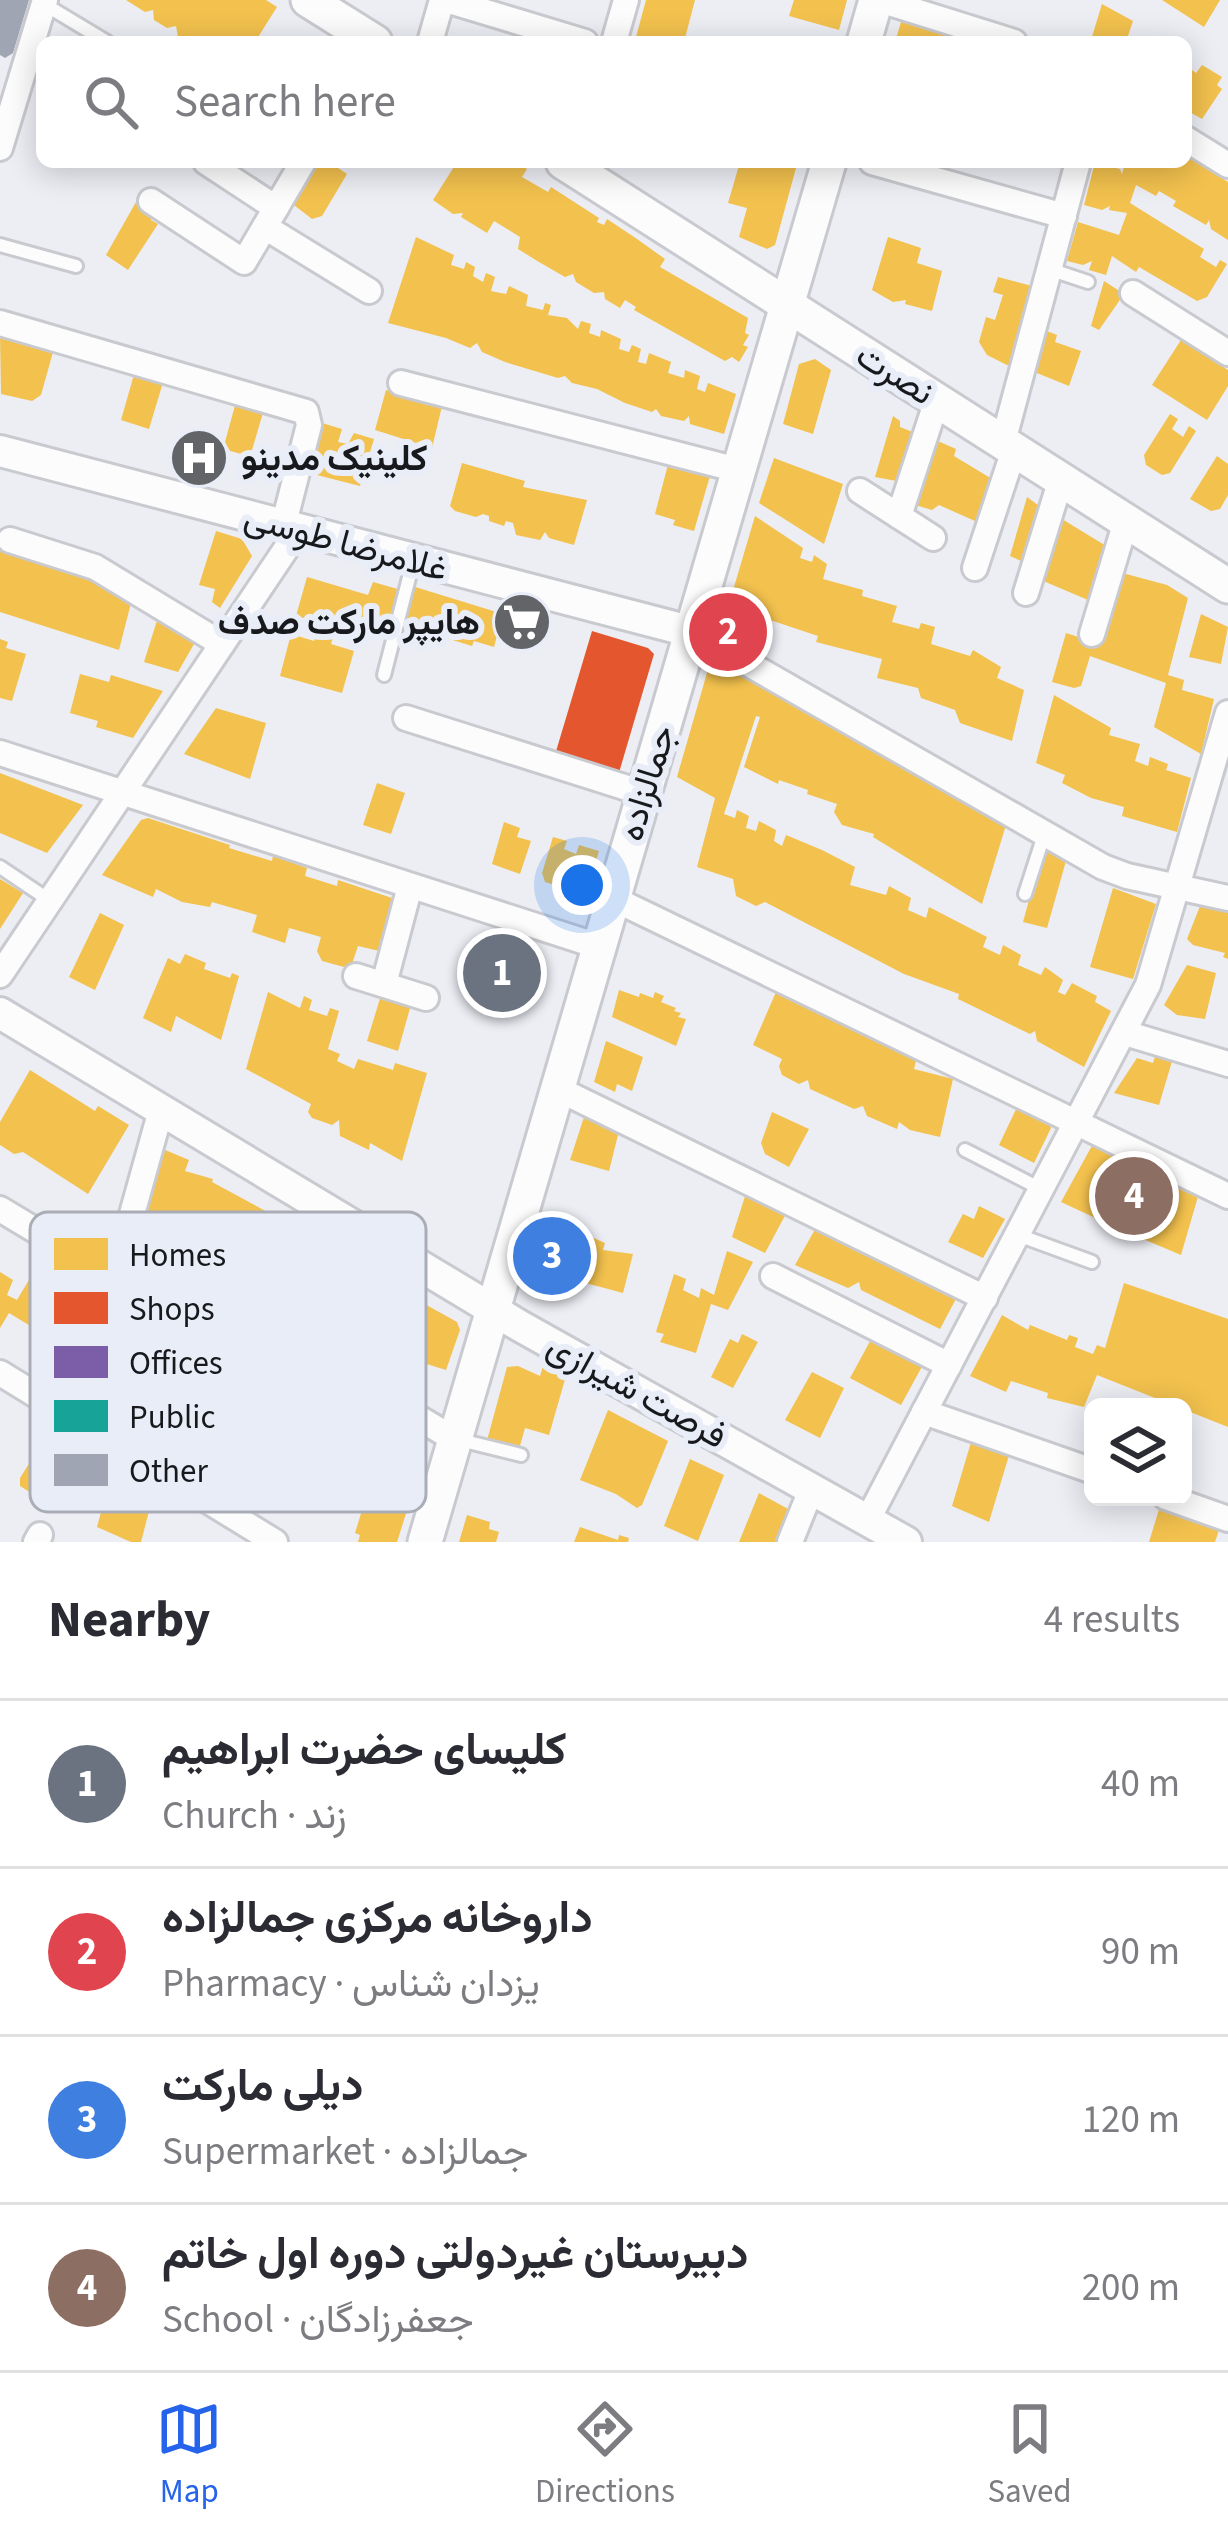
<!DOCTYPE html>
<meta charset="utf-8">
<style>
:root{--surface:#fff;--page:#f7f7f7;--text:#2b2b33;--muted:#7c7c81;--line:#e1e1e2;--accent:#2563eb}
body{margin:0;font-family:"Source Sans 3",Vazirmatn,sans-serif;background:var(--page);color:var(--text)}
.controls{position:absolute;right:36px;bottom:36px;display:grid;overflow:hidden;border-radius:18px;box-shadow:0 6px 30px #0003}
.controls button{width:108px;height:108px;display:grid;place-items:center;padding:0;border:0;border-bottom:3px solid var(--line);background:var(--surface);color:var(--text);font:60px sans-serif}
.you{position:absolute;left:582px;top:885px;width:42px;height:42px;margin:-30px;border:9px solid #fff;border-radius:50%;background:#1a73e8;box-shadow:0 0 0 18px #1a73e833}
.badge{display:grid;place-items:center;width:78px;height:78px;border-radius:50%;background:var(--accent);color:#fff;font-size:39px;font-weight:700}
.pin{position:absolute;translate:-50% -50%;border:6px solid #fff;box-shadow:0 3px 12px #0006}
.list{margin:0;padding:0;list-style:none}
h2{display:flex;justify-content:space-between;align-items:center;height:156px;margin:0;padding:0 48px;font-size:51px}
h2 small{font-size:39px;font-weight:400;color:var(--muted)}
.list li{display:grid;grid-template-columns:78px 1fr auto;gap:36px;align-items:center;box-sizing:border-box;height:168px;padding:0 48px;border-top:3px solid var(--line)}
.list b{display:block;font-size:45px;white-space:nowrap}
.list p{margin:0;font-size:39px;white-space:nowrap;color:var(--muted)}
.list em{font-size:39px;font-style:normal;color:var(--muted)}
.icon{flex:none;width:66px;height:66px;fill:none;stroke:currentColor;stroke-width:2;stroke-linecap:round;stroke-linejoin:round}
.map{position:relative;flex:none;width:1228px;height:1542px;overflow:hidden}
.search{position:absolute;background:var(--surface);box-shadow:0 6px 30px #0003;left:36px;right:36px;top:36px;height:132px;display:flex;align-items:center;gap:30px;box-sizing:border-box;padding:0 42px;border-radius:18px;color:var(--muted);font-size:45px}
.sheet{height:828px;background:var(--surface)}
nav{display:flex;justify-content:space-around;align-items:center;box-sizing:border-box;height:168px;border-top:3px solid var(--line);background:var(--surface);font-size:33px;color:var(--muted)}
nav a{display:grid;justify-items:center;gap:6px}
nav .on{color:var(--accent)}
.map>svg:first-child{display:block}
</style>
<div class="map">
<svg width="1228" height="1542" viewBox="0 0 1228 1542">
<rect width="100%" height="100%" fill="#eceef4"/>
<g fill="#f2c14e">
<path d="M126,0H266L277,7L255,42H185L178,37L176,26L167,28L154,20L153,10L145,12Z"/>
<path d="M646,0H695L684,42H655L636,37Z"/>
<path d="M794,0H847L839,30L789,16Z"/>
<path d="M1162,0H1220L1204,27Z"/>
<path d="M1102,4L1133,21L1126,42L1091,40Z"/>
<path d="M901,22L969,40V42H895Z"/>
<path d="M1202,65L1222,77L1217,85L1222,89L1202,119L1186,110V66L1196,73Z"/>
<path d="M1186,155L1228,182V240L1211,229L1209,220L1206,225L1173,206L1176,201L1159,191L1156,196L1136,185L1130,203L1204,249L1200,257L1216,267L1220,260L1227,264L1207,297L1197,301L1139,267L1136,272L1112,256L1106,275L1089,270L1092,261L1083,265L1067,261L1078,222L1119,235L1127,213L1109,210L1110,206L1102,210L1084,205L1095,162L1120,169L1122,174L1125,163L1142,168L1144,162H1186Z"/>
<path d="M315,162H329L347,174L322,216L312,219L290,202Z"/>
<path d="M457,162H515L527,169L522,177L548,192L551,187L599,218L597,222L604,225L607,219L637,239L665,259L660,267L748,318L745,333L749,335L743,345L748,347L739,362L732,357L725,361L634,310L636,307L625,300L620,308L605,299L604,292L594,293L576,282L573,274L565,277L539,262L518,249L520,237L494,221L487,233L461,217L463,213L453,214L433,200Z"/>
<path d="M740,162H784L796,168L775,245L767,249L739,237L747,208L728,203Z"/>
<path d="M136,202L154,213L151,220L158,224L128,270L106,255Z"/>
<path d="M416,237L454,255L451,265L464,269L466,262L475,267L473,276L483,282L486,273L495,277L491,291L506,294L509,286L528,295L526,306L543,310L545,303L551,305L548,315L567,318L578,329L581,321L591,324L589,333L600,337L601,330L621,339L619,349L629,352L632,345L641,349L638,362L646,364L649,353L671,362L668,373L684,378L685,370L700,376L697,389L705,392L708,383L736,394L724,434L690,424L689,416L684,421L661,416L656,409L652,412L625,403L597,389L572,383L565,376L558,378L505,362L482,352L477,343L470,348L446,338L388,323Z"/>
<path d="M888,237L921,248L917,263L942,271L932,311L905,304L906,300L893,302L872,290Z"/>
<path d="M998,277L1036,287L1013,368L987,355L979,342L986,317L995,320L1003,295L993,292Z"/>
<path d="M1104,281L1124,294L1099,330L1091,326Z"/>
<path d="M1044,330L1057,335L1055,342L1081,351L1069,386L1032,371Z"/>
<path d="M0,333L17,338L15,342L53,352L41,395L32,401L1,394Z"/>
<path d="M1181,340L1228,370V386L1207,420L1152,385Z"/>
<path d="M815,359L831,370L813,434L783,424L799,364Z"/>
<path d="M135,371L164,379L149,429L121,420Z"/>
<path d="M386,390L442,406L432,448L375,430Z"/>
<path d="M237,398L265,406L252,450L245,455L230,451L225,442Z"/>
<path d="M1170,414L1178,419L1172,429L1183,437L1189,426L1196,431L1170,473L1162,475L1146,465L1144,455Z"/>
<path d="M893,416L900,421V427L915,433L902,482L875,477Z"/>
<path d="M322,423L342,429L338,442L348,444L354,433L374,439L360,486L309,473Z"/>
<path d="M931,438L956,449L954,456L997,482L984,525L939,505L932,510L912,504Z"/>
<path d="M1217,456L1228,464V495L1220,509L1211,511L1190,499Z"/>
<path d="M670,457L712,469L694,531L673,525L675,520L655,514Z"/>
<path d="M774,458L843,484L824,544L759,503Z"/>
<path d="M462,463L525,481L523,487L587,500L574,545L549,538L545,532L540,540L516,535L513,523L506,521L504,526L489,521V516L483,514L476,517L455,511L450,506Z"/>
<path d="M1027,497L1046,511L1030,565L1010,556Z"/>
<path d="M755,516L803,548L800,558L812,562L814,555L827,564L823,579L863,590L862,596L897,606L892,622L919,629L921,623L935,627L931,644L970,656L973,650L1001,667L997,678L1024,690L1012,741L960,723L955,710L921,698L918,688L877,678L882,659L816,642L818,636L770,620L761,655L724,637L721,631Z"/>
<path d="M1062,519L1111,549L1095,603L1041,580Z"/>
<path d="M0,531L83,568L132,599L119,650L0,612Z"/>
<path d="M216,531L242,539L252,556L220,608L212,602L215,589L199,585Z"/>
<path d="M1115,571L1167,585L1188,598L1168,675L1184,680L1182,690L1214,699L1201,754L1154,727L1166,683L1090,656L1081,686L1074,688L1052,682L1066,633L1094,642Z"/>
<path d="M307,577L368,595L373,582L401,590L390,630L360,619L356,633L336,627L331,644L354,651L342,693L280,676L291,634L314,641L319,622L296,616Z"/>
<path d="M412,586L503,614L494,647L474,641L472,646L401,624Z"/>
<path d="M159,614L192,634L194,644L178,672L144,662Z"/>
<path d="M1201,614L1228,627L1221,664L1189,657Z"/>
<path d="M0,639L8,642L6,648L26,654L12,701L0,698Z"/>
<path d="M711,659L769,688L1006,825L982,904L873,837L874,834L842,825L834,812L837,804L807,794L808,790L779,780L778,784L744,767L760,717L756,716L724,814L735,818L737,810L749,816L746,828L756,831L759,821L776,830L774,841L782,846L786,835L822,850L855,867L850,885L886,895L889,886L911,898L908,910L926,918L929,907L987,937L983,947L1000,955L1003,945L1021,955L1018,965L1041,975L1045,967L1063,980L1058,992L1065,995L1072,983L1097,996L1095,1002L1111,1011L1084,1067L1037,1041L1035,1031L1030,1034L958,999L959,994L904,974L765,902L756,906L736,896L733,879L697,867L715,798L677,777Z"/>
<path d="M80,674L109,682L111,675L163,691L133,738L96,727L98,721L70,713Z"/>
<path d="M1054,695L1111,728L1109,735L1140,744L1135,761L1148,766L1150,757L1168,764L1166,770L1191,778L1177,832L1122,816L1124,807L1091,798L1062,783L1065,775L1036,763Z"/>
<path d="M216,708L266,723L250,779L184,754Z"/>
<path d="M0,773L83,805L47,853L0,833Z"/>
<path d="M377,783L405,793L391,834L363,825Z"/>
<path d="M148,818L230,845L229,848L272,861L273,856L307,868L305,876L337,886L338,880L401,901L388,953L358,946L352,964L344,967L322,961L317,951L321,937L289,928L285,943L252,932L257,915L212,902L210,907L182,902L156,889L153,897L102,875L141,820Z"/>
<path d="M504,822L520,828L517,837L531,841L520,874L492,864Z"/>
<path d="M553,837L567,841L564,849L576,854L579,845L599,851L586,895L545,882L542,873Z"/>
<path d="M1043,849L1066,861L1047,928L1023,922Z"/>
<path d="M0,879L23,893L0,929Z"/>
<path d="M1113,888L1156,904L1133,979L1090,967Z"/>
<path d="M1202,901L1228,908V959L1223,957L1225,953L1193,945L1187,939Z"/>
<path d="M100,913L124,925L95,990L69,977Z"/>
<path d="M185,954L206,963L204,969L230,978L232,973L239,976L221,1040L176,1016L171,1032L143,1018L168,958L180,964Z"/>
<path d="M1187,965L1216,973L1205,1019L1177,1015L1164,1005Z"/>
<path d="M619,990L639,997L640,993L653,998L655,992L664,996L661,1002L676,1008L674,1011L681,1013L678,1017L686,1019L676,1046L612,1017Z"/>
<path d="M268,992L300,1008L304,996L312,1000L309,1010L327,1016L330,1008L339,1011L328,1049L340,1054L337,1061L354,1069L358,1059L393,1070L395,1063L427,1073L402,1161L370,1143L369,1150L340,1136L339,1120L332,1125L312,1118L308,1112L311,1104L246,1069Z"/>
<path d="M382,992L412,1001L398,1051L367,1041Z"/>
<path d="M776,992L917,1057L914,1069L953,1079L940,1137L910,1130L899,1122L897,1129L867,1116L863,1106L854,1109L810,1089L808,1080L799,1084L782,1075L779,1066L782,1059L753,1045Z"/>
<path d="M606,1041L643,1057L632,1091L617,1084L615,1092L594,1082Z"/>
<path d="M1156,1053L1173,1058L1159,1105L1114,1093L1137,1058L1153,1063Z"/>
<path d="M30,1070L95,1111L98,1106L129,1125L88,1194L23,1152L14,1154L0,1145V1122Z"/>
<path d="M1018,1105L1048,1118L1051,1128L1034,1163L999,1145Z"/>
<path d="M772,1112L809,1129L789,1167L765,1154L761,1143Z"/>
<path d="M585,1114L619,1131L609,1171L570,1160Z"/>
<path d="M1094,1142L1199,1193L1181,1255L1143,1239L1150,1221L1113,1203L1104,1222L1061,1202Z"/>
<path d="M158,1147L189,1160L185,1171L213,1179L212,1182L343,1253L341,1259L371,1274L372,1269L399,1284L377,1347L354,1337L353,1327L341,1323L343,1315L324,1307L321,1317L194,1246L193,1250L134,1230Z"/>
<path d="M747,1190L788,1210L765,1253L732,1237Z"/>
<path d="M979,1206L1005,1219L983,1258L948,1242L963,1214L974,1219Z"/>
<path d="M551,1219L605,1243L603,1250L633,1254L623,1293L578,1281L539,1262Z"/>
<path d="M818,1224L958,1295L940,1329L861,1290L859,1282L848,1288L795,1265Z"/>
<path d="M51,1243L83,1264L42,1333L9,1313L0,1328V1272L13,1280L7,1295L17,1300Z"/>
<path d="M727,1251L753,1262L728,1310L711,1304L696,1353L660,1342L664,1334L656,1332L674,1274L686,1279L683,1290L699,1298L701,1288L714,1295Z"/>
<path d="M1124,1283L1228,1319V1427L1097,1375L1084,1407L1047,1398L1048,1393L1011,1381L1006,1392L970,1376L1002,1315L1028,1330L1030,1325L1067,1340L1069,1335L1078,1338L1075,1347L1093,1354L1097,1345L1105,1348Z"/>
<path d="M421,1302L457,1322L460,1330L446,1370L401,1356Z"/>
<path d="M742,1334L758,1342L733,1388L711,1377L730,1339L738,1343Z"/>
<path d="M874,1334L925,1361L901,1405L850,1378Z"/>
<path d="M544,1363L566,1376L549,1435L525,1428L518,1453L486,1444L507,1367L518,1366L540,1376Z"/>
<path d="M812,1372L844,1388L820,1438L785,1420Z"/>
<path d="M366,1399L395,1416L383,1436L423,1460L397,1542H358L360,1535L355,1533L371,1481L380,1486L382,1477L366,1467L372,1456L342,1440Z"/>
<path d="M608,1410L668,1441L642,1505L637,1508L616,1494L580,1480Z"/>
<path d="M52,1427L90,1452L55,1508L20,1486V1478Z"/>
<path d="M972,1439L1010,1452L989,1522L952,1506Z"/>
<path d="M690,1459L724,1475L698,1541L664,1526Z"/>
<path d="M113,1467L154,1492L141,1542H131L97,1527Z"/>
<path d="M759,1493L790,1510L778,1542H739Z"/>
<path d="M1160,1506L1220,1527L1215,1542H1149Z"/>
<path d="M467,1515L490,1522L489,1529L499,1532L496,1542H459Z"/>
<path d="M580,1527L618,1540L619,1535L629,1538L628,1542H574Z"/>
</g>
<path fill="#e4572e" d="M592,631L648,648L654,654L618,776L554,758Z"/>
<path fill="#17a398" d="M473,944L541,964L530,1002L462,982Z"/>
<path fill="#a0a5b3" d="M0,0H29L13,53L5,58L0,55Z"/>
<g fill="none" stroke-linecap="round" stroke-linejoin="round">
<g stroke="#c9cacf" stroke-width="18">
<g id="service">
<path d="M44,4L107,42"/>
<path d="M0,245L76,266"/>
<path d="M1049,269L1088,282"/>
<path d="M384,675L413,562"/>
<path d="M0,867L49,900"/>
<path d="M1025,894L1044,835"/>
<path d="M965,1150L1041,1189"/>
<path d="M1018,1235L1092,1262"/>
<path d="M97,1339L157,1353"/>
<path d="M456,1439L521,1455"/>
</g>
</g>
<g stroke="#c9cacf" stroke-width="30">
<g id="minor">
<path d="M446,0L585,42"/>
<path d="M880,0L1014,42"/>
<path d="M430,42L442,0"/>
<path d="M614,42L626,0"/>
<path d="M1186,139L1228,165"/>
<path d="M0,148L45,0"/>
<path d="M206,162L276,208"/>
<path d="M872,162L1064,216"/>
<path d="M151,201L244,262L303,162"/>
<path d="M265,227L369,291"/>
<path d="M1133,293L1228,353"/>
<path d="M0,323L306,412L309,425L283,527"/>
<path d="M401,383L738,470"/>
<path d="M1003,442L1078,162"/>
<path d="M860,491L933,538"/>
<path d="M899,516L937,400"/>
<path d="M10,540L95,567L222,644"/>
<path d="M975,568L1014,450"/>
<path d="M1026,593L1061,479"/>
<path d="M693,632L1103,867L1127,876L1228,898"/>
<path d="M1092,634L1126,521"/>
<path d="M406,718L643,793"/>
<path d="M0,753L598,946"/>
<path d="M612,898L1228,1196"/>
<path d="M0,975L298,531"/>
<path d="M356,976L426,998"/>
<path d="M384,984L410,886"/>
<path d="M1125,1033L1228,1064"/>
<path d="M556,1088L985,1298"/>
<path d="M0,1209L113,1277"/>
<path d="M773,1276L949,1365"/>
<path d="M224,1302L454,1439"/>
<path d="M0,1373L275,1542"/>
<path d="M924,1412L1093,1471"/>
<path d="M75,1419L161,1110"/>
<path d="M1166,1497L1228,1519"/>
<path d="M867,1521L1148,985L1228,713"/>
<path d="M36,1542L40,1535"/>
<path d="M790,1542L811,1490"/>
</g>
</g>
<g stroke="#c9cacf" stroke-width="36">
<g id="tertiary">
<path d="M0,451L693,632"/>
<path d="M0,1013L520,1326L906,1542"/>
</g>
</g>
<g stroke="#c9cacf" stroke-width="39">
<g id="secondary">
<path d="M308,0L375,42"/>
<path d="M864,42L876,0"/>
<path d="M563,162L1228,586"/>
<path d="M425,1542L829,162"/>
</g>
</g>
<use href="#service" stroke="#fcfcfd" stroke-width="12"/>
<use href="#minor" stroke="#fcfcfd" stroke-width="24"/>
<use href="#tertiary" stroke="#fcfcfd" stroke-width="30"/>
<use href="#secondary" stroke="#fcfcfd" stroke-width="33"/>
</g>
<defs>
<g id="hospital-disc" transform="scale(3)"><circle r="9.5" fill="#626468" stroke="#e9edf8"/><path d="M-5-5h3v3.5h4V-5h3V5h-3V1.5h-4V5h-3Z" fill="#fff"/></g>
<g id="supermarket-disc" transform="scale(3)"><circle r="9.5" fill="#626468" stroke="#e9edf8"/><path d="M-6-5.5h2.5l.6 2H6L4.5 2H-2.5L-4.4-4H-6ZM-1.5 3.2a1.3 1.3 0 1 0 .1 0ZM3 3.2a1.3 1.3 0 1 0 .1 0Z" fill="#fff"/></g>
</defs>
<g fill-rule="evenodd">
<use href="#hospital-disc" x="199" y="458"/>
<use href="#supermarket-disc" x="522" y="622"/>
</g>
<g text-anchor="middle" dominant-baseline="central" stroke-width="12" stroke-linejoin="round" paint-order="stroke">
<g font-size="36" fill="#18191d" stroke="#e9edf8">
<text transform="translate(895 374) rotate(32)">نصرت</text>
<text transform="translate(346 543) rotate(15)">غلامرضا طوسی</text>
<text transform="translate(647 783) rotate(-73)">جمالزاده</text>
<text transform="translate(637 1391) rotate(29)">فرصت شیرازی</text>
</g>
<g font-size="36" font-weight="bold" fill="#18191d" stroke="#e9edf8" text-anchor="start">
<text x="241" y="458">کلینیک مدینو</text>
<text x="480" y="622" text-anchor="end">هايپر ماركت صدف</text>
</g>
</g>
<rect x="30" y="1212" width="396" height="300" rx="18" fill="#e9edf8" stroke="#aaadb6" stroke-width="3"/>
<rect x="54" y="1238" width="54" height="32" fill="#f2c14e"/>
<rect x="54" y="1292" width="54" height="32" fill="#e4572e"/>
<rect x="54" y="1346" width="54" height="32" fill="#7b5ea7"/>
<rect x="54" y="1400" width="54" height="32" fill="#17a398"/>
<rect x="54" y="1454" width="54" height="32" fill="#a0a5b3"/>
<g font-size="33" fill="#18191d">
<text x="129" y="1266">Homes</text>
<text x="129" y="1320">Shops</text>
<text x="129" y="1374">Offices</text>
<text x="129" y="1428">Public</text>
<text x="129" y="1482">Other</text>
</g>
</svg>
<div class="controls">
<button><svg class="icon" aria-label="layers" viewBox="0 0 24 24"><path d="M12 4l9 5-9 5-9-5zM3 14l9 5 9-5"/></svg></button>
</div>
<div class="you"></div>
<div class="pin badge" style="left:502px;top:973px;background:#6b7280">1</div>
<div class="pin badge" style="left:728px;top:632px;background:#e0444e">2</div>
<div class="pin badge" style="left:552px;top:1256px;background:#3f7fe0">3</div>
<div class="pin badge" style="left:1134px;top:1196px;background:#8d6e63">4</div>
<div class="search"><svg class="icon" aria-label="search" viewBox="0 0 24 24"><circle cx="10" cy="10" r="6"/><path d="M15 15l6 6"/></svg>Search here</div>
</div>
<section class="sheet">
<h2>Nearby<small>4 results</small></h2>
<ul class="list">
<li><span class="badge" style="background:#6b7280">1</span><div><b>کلیسای حضرت ابراهیم</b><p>Church · زند</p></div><em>40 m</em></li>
<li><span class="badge" style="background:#e0444e">2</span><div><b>داروخانه مرکزی جمالزاده</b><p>Pharmacy · یزدان شناس</p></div><em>90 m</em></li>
<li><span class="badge" style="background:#3f7fe0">3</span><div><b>دیلی مارکت</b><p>Supermarket · جمالزاده</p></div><em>120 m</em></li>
<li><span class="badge" style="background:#8d6e63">4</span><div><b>دبیرستان غیردولتی دوره اول خاتم</b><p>School · جعفرزادگان</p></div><em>200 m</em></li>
</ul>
</section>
<nav>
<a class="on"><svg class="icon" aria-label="map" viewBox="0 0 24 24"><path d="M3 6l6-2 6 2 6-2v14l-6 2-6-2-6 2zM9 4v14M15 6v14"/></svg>Map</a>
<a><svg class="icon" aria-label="directions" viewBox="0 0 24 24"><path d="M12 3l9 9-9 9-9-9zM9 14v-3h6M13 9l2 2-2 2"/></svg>Directions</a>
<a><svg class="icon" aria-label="saved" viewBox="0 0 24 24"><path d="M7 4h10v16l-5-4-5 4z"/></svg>Saved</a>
</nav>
